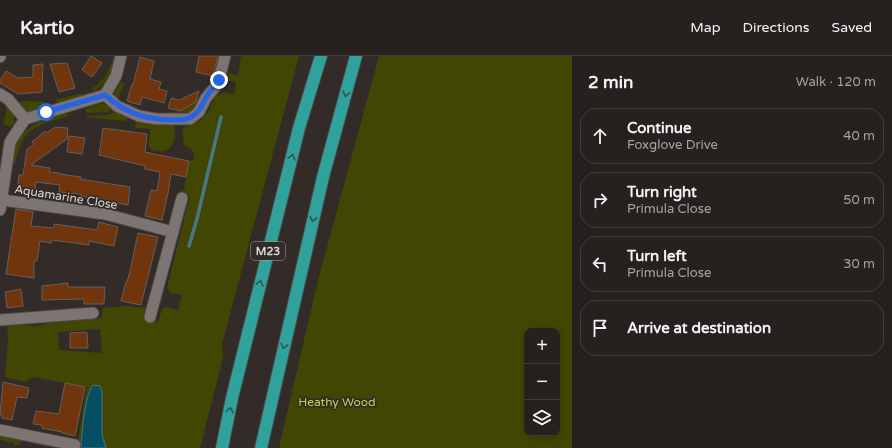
<!DOCTYPE html>
<meta charset="utf-8">
<style>
:root{--surface:#26201e;--page:#2e2827;--text:#f1f3f6;--muted:#a4a3a4;--line:#423e3c}
body{margin:0;font-family:"Varela Round",sans-serif;background:var(--page);color:var(--text)}
.controls{position:absolute;right:12px;bottom:12px;display:grid;overflow:hidden;border-radius:8px;box-shadow:0 2px 6px #0003}
.controls button{width:36px;height:36px;display:grid;place-items:center;padding:0;border:0;border-bottom:1px solid var(--line);background:var(--surface);color:var(--text);font:20px sans-serif}
.stop{position:absolute;width:12px;height:12px;margin:-9px;border:3px solid #2563eb;border-radius:50%;background:#fff}
.stop.end{background:#2563eb;border-color:#fff;box-shadow:0 1px 4px #0008}
.list{margin:0;padding:0;list-style:none}
h2{display:flex;justify-content:space-between;align-items:center;height:52px;margin:0;padding:0 16px;font-size:17px}
h2 small{font-size:13px;font-weight:400;color:var(--muted)}
.list li{display:grid;grid-template-columns:26px 1fr auto;gap:12px;align-items:center;box-sizing:border-box;height:56px;margin:0 8px 8px;padding:0 8px;border:1px solid var(--line);border-radius:16px}
.list b{display:block;font-size:15px;white-space:nowrap}
.list p{margin:0;font-size:13px;white-space:nowrap;color:var(--muted)}
.list em{font-size:13px;font-style:normal;color:var(--muted)}
.icon{flex:none;width:22px;height:22px;fill:none;stroke:currentColor;stroke-width:2;stroke-linecap:round;stroke-linejoin:round}
.map{position:relative;flex:none;width:572px;height:392px;overflow:hidden}
header{display:flex;align-items:center;gap:24px;box-sizing:border-box;height:56px;padding:0 20px;background:var(--surface);border-bottom:1px solid var(--line)}
header strong{font-size:19px}
nav{display:flex;gap:22px;margin-inline-start:auto;font-size:14px}
main{display:flex}
aside{flex:1;background:var(--surface)}
.map>svg:first-child{display:block}
</style>
<header>
<strong>Kartio</strong>
<nav><a>Map</a><a>Directions</a><a>Saved</a></nav>
</header>
<main>
<div class="map">
<svg width="572" height="392" viewBox="0 0 572 392">
<rect width="100%" height="100%" fill="#322b28"/>
<g fill="#414702" fill-rule="evenodd">
<path d="M241,0H299L222,288L223,301L200,392H106L102,379V336L82,377L81,392H78L77,389L87,331L33,321L25,326L5,321L8,283L7,269L20,266C29,271 42,272 50,265L102,262L103,252L126,250L147,252L144,262L158,266L162,253L167,251L178,254L182,239L170,237L167,232L190,140L178,137H181L184,133L189,105L193,104L194,97L191,93L184,89L182,72L201,65L208,56L215,41L224,36L234,38L236,26L229,25L227,23L226,17L238,19ZM100,273L102,297L59,294L58,276Z"/>
<path d="M379,0H572V392H279L317,228ZM527,275H557V377H527Z"/>
<path d="M113,2L116,4C111,17 106,27 94,35L92,33C104,24 109,16 113,2Z"/>
<path d="M125,26L117,44C113,37 116,34 120,27Z"/>
<path d="M82,37L81,42L59,48L55,44Z"/>
<path d="M31,45L45,46L44,53L33,56H27L17,46Z"/>
<path d="M196,46H197L193,54L189,56H179Z"/>
<path d="M100,48H104L112,52L108,56L86,57V53Z"/>
<path d="M7,52C13,55 15,60 14,68L10,71L3,68Z"/>
<path d="M115,55L128,62V63L124,65L87,61V60L107,59L114,57Z"/>
<path d="M67,57L69,60C37,69 22,71 15,108L11,106C17,72 37,65 67,57Z"/>
<path d="M136,66L174,69C177,80 174,97 159,95C157,95 152,95 150,92C147,88 150,78 150,73L137,72L135,71Z"/>
<path d="M0,380L21,383L20,388H18L17,389H14V387L0,384Z"/>
</g>
<path fill="#064e64" stroke="#467786" d="M93,329L100,330L102,336V379L106,392H81C82,376 84,342 93,329Z"/>
<g fill="none" stroke-linecap="round" stroke-linejoin="round">
<path stroke="#467786" stroke-width="3.5" d="M189,190L197,163L221,61"/>
</g>
<g fill="#70350c" stroke="#665e5a">
<path d="M91,0L102,7L92,21L82,14Z"/>
<path d="M199,0H218L213,20L196,16Z"/>
<path d="M140,1L154,5L150,23L161,26L159,33L167,35L164,47L142,41L140,49L127,45L132,28L133,29Z"/>
<path d="M67,7L75,32L59,36L50,8Z"/>
<path d="M43,8L42,36L18,38L0,27V24L6,15L18,22L33,21V9Z"/>
<path d="M199,35L196,46L180,55L168,52L171,42L179,44Z"/>
<path d="M55,71L68,72L67,83L31,109L50,112L49,116L60,117L59,118L81,121L80,123L130,131L128,149L81,140V138L59,136L60,129L36,126L34,139L17,136L19,119H23L27,93L34,88L32,86L45,75L47,77Z"/>
<path d="M103,72L147,78L145,96L189,105L186,121L171,118L168,137L162,164L145,160L151,134L157,135L160,116L145,113V110L99,99Z"/>
<path d="M69,80L85,82L82,98L67,96Z"/>
<path d="M16,153L33,156L31,170L54,172V168L97,174L99,166L118,171L114,190L89,185V189L52,184L51,187L40,185L37,205H34V222L6,218Z"/>
<path d="M138,177L158,181L141,249L121,245L126,226H127L130,215Z"/>
<path d="M68,227V231H105L104,248H84V243L42,244V230Z"/>
<path d="M21,233L23,250L7,252L5,236Z"/>
<path d="M87,276L88,292H70V277Z"/>
<path d="M3,326L29,332L27,342L17,341L12,364L2,362V359H0Z"/>
<path d="M65,327L85,331L75,380L62,377V376L42,372V369L33,368L36,355L59,358Z"/>
</g>
<g fill="none" stroke-linecap="round" stroke-linejoin="round">
<g stroke="#4c4744" stroke-width="13">
<g id="minor">
<path d="M0,1V0"/>
<path d="M0,38L8,43L25,63"/>
<path d="M105,39L117,50L139,60L157,63H190L199,56L206,42L216,30L219,24L225,0"/>
<path d="M2,144L105,158L173,176"/>
<path d="M150,261L182,142"/>
<path d="M0,264L93,257"/>
<path d="M0,374L75,389"/>
</g>
</g>
<g stroke="#4c4744" stroke-width="13">
<path id="tertiary" d="M0,154L10,86L25,63L105,39L116,20L121,0"/>
</g>
<g stroke="#4c4744" stroke-width="14">
<g id="motorway">
<path d="M222,392L232,342L299,72L321,0"/>
<path d="M261,392L323,121L356,0"/>
</g>
</g>
<use href="#minor" stroke="#7d7571" stroke-width="11"/>
<use href="#tertiary" stroke="#7d7571" stroke-width="11"/>
<use href="#motorway" stroke="#30a29b" stroke-width="12"/>
</g>
<defs><path id="oneway-chevron" d="M-2-3.5L2.5 0L-2 3.5" fill="none" stroke-width="1.6" stroke-linecap="round" stroke-linejoin="round"/></defs>
<g stroke="#315550">
<use href="#oneway-chevron" transform="translate(346 38) rotate(105)"/>
<use href="#oneway-chevron" transform="translate(292 101) rotate(-76)"/>
<use href="#oneway-chevron" transform="translate(313 163) rotate(103)"/>
<use href="#oneway-chevron" transform="translate(260 227) rotate(-76)"/>
<use href="#oneway-chevron" transform="translate(284 290) rotate(103)"/>
<use href="#oneway-chevron" transform="translate(230 354) rotate(-79)"/>
</g>
<g fill="none" stroke-linecap="round" stroke-linejoin="round">
<path stroke="#2563eb" stroke-width="5" d="M46,56L105,39C126,57 143,63 170,64C177,64 186,65 191,61C200,56 201,50 206,42C209,35 215,31 219,24"/>
</g>
<g text-anchor="middle" dominant-baseline="central" stroke-width="3.5" stroke-linejoin="round" paint-order="stroke">
<rect fill="#322b28" stroke="#a9a3a1" stroke-width="1" x="251" y="186" width="34" height="18" rx="3"/>
<g font-size="11" font-weight="bold" fill="#dcd7d5">
<text x="268" y="195">M23</text>
</g>
<g font-size="12" fill="#dcd7d5" stroke="#322b28">
<text transform="translate(66 141) rotate(9)">Aquamarine Close</text>
</g>
<g font-size="12" fill="#c5d252" stroke="#322b28">
<text x="337" y="346">Heathy Wood</text>
</g>
</g>
</svg>
<div class="controls">
<button>+</button>
<button>−</button>
<button><svg class="icon" aria-label="layers" viewBox="0 0 24 24"><path d="M12 4l9 5-9 5-9-5zM3 14l9 5 9-5"/></svg></button>
</div>
<div class="stop" style="left:46px;top:56px"></div>
<div class="stop end" style="left:219px;top:24px"></div>
</div>
<aside>
<h2>2 min<small>Walk · 120 m</small></h2>
<ul class="list">
<li><svg class="icon" aria-label="ahead" viewBox="0 0 24 24"><path d="M12 20V5M6 11l6-6 6 6"/></svg><div><b>Continue</b><p>Foxglove Drive</p></div><em>40 m</em></li>
<li><svg class="icon" aria-label="right" viewBox="0 0 24 24"><path d="M7 20v-9h11M14 6l5 5-5 5"/></svg><div><b>Turn right</b><p>Primula Close</p></div><em>50 m</em></li>
<li><svg class="icon" aria-label="left" viewBox="0 0 24 24"><path d="M17 20v-9H6M10 6l-5 5 5 5"/></svg><div><b>Turn left</b><p>Primula Close</p></div><em>30 m</em></li>
<li><svg class="icon" aria-label="arrive" viewBox="0 0 24 24"><path d="M6 21V4h12l-3 4 3 4H6"/></svg><div><b>Arrive at destination</b></div></li>
</ul>
</aside>
</main>
